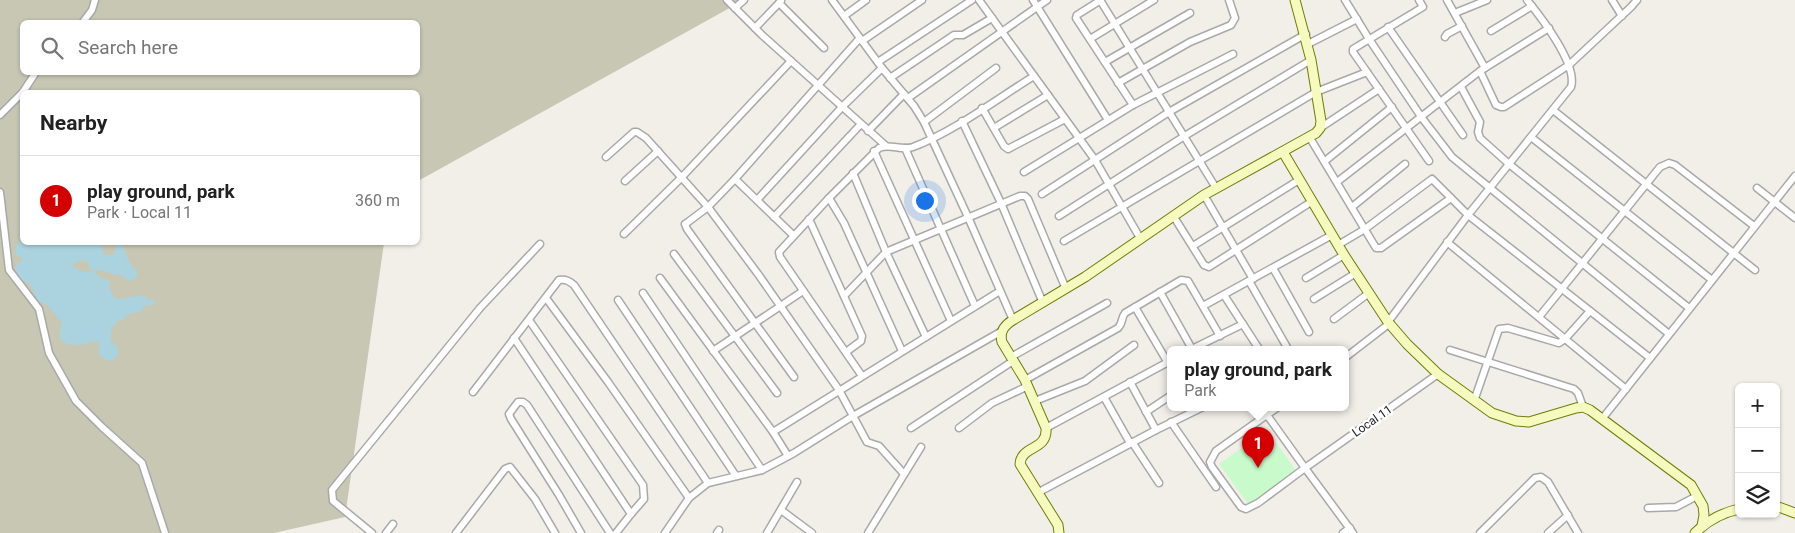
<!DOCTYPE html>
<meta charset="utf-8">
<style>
:root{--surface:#fff;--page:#f6f6f6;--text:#222;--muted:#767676;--line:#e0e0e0;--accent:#d40000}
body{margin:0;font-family:Roboto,sans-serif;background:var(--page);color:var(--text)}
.controls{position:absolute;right:15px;bottom:15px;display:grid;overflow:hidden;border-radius:8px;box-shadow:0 1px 4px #0004}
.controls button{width:45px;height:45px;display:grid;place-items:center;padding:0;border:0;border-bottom:1px solid var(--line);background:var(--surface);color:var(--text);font:25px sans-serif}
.you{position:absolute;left:924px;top:200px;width:18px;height:18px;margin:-12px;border:4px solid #fff;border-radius:50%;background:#1a73e8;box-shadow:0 0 0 8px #1a73e833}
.badge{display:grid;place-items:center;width:32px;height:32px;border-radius:50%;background:var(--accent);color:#fff;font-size:16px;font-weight:700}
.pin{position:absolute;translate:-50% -41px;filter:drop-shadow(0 1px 2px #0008)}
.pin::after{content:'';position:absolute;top:26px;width:18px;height:15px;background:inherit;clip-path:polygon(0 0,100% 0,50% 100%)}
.popup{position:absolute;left:1167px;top:346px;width:182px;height:65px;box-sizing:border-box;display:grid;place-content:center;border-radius:8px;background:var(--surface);filter:drop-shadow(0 1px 4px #0005);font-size:16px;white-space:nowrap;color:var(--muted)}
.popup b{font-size:19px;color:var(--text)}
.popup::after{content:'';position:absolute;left:50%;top:100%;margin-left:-10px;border:10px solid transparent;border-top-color:var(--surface)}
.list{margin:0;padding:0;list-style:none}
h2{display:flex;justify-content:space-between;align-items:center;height:65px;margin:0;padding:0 20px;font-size:21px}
h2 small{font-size:16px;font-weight:400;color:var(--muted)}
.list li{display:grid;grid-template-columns:32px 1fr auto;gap:15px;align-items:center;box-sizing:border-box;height:90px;padding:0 20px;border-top:1px solid var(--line)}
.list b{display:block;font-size:19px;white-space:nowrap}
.list p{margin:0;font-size:16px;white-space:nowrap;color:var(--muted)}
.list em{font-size:16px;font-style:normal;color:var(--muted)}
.icon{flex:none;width:28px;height:28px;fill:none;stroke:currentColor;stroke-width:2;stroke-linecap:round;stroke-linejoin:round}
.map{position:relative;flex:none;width:1795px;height:533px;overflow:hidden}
.search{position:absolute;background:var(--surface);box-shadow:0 1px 4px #0004;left:20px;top:20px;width:400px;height:55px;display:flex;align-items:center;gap:12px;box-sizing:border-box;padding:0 18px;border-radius:8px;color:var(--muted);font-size:19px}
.panel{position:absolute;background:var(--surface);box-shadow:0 1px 4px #0004;left:20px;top:90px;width:400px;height:155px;border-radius:8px}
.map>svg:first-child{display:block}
</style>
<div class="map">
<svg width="1795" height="533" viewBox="0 0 1795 533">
<rect width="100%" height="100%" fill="#f2efe9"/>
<path fill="#c7c7b4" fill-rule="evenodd" d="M0,0H744L418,181V92H22V242L384,243L345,517L274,533H0ZM22,22H418V72H22Z"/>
<path fill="#c8facc" d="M1267,430L1297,472L1251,508L1219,464Z"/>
<path fill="#aad3df" d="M22,238V242L101,243L103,251L105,255H113L116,250L115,243H120C127,251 127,264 137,271V276L135,279L128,281L122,275C109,276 106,268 93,271L90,269L89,263L83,260L74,263L73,267L83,272L88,271L91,272L93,271L102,279H106C112,283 109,286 110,291H112L114,298C125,301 136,293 147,297L148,301L154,300L155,302L153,305L144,306L142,311L126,315L124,319L117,321L115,325L111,328C112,333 110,337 111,342L117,346L118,355L112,361L106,360L99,355V344L96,341C82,345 72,348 60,340V327L62,325L60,320L47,305L38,301L35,297L32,286L24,281H20L15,267L22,260V257L16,256C14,248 17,244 22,238Z"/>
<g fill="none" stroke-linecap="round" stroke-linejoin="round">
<g stroke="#a9a9a9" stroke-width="9">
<g id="street">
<path d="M727,0L762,35L885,145"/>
<path d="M832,0L882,68L914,106L924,122L968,217L1013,320"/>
<path d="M979,0L1095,160L1140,238"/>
<path d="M1033,0L1108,120"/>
<path d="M1100,0L1216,188"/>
<path d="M1101,0L1077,15L1076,18L1133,105"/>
<path d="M1345,0L1369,39L1422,118L1452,157L1669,334"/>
<path d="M1419,0L1423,7L1353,49V52L1429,161"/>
<path d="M1447,0L1485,68"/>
<path d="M1612,0L1622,16"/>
<path d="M779,3L824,48"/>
<path d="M735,8L744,0"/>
<path d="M1455,13L1487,0"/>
<path d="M844,16L866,0"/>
<path d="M83,22L92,10L95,0"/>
<path d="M1388,27L1463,135"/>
<path d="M755,28L781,1"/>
<path d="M1491,31L1532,6"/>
<path d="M1445,37L1447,34L1462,26"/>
<path d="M859,39L735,179L708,207L758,274L839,390L867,442L879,446L904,474"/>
<path d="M1090,39L1154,0"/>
<path d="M862,41L922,0"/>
<path d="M1308,44L1357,19"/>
<path d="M878,62L972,0"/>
<path d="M1105,62L1190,13"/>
<path d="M1480,71L1496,105L1501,107H1504L1569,65L1631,7L1637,0"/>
<path d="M890,78L954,35H963L992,18"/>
<path d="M1118,83L1190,42L1231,25L1235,18L1229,0"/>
<path d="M1461,87L1480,122L1478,132L1480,138L1509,164L1689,308"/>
<path d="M23,92L36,72"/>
<path d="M908,98L1047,0"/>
<path d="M982,108L1004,146L1008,149L1065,119"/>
<path d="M1553,110L1755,270"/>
<path d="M0,115L22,93"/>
<path d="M962,121L1001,203L1043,303"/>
<path d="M924,122L996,68"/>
<path d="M994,128L1048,95"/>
<path d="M1320,128L1379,89"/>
<path d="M868,131L904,94"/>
<path d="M1531,137L1712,280"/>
<path d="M1310,138L1376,248H1381L1451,198"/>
<path d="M905,148L975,306"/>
<path d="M874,151L951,321"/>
<path d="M606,157L634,132H637L646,138L708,207L688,222L685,224L687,229L794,377"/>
<path d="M1325,161L1392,107"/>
<path d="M1024,172L1133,105L1233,54"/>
<path d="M853,173L886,252L926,337"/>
<path d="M735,179L793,235"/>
<path d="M625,181L658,151"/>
<path d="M1337,182L1480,71L1549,28"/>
<path d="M1757,188L1795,218"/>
<path d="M0,192L9,270L39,309L49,353L76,401L102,427L142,463L165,533"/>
<path d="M1042,194L1169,112L1306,34"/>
<path d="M1204,195L1253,279"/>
<path d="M829,198L844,223L902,351"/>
<path d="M757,200L842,107L882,68"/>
<path d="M1352,207L1405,164"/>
<path d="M1059,216L1183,137L1311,60"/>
<path d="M774,217L861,124"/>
<path d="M1174,217L1204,265L1209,267L1311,202"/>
<path d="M809,219L862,336L861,341L846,352"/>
<path d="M624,234L681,178L791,61"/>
<path d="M1064,241L1316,92L1367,72"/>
<path d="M1447,242L1626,389"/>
<path d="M1338,245L1365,229L1432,179L1468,215L1650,358"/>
<path d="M1193,246L1299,180"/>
<path d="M674,254L777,393"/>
<path d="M1273,268L1309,332"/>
<path d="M660,278L773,432L1000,291"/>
<path d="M1306,278L1344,255"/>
<path d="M1249,281L1288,349"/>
<path d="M1160,292L1192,349"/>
<path d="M643,293L762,470"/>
<path d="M1224,295L1259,349"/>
<path d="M844,296L886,252L1020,196H1025L1028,199L1066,289"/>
<path d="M546,298L608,382L689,498"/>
<path d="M1314,299L1356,273"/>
<path d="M618,300L736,476"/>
<path d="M1203,306L1332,235"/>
<path d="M1135,307L1168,363"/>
<path d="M1539,317L1660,167L1669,163L1675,165L1754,226"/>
<path d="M1334,319L1369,293"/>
<path d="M529,320L643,485L644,499L631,514"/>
<path d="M1388,322L1468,215L1571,87C1578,65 1541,17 1527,0"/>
<path d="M514,338L631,514L616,533"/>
<path d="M1192,349L1243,324"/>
<path d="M1450,350L1574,389L1578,393L1583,407"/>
<path d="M713,351L803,291"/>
<path d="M1011,357L1107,303"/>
<path d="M1346,357L1390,323"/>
<path d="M862,376L780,257L779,252L829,198L879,148C890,143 901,151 913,147C953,132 997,99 1034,76"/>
<path d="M1025,380L1118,328C1123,323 1121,318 1125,313L1181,280L1188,281L1220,336"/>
<path d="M1130,382L1156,430L1203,407"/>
<path d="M473,392L559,280C566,279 569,281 574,285L708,483"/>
<path d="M1104,397L1130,443"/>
<path d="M1035,401L1085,381L1134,345"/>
<path d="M1474,401L1499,329L1508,328L1559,343L1565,339L1590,311"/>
<path d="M1146,412L1170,396"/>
<path d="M1267,415L1305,468L1258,503L1246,509L1241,507L1212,467L1210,462L1216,451L1278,407"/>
<path d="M1602,419L1795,176"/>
<path d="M1171,422L1216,487"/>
<path d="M911,428L1013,361"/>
<path d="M959,428L992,403L1028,386"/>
<path d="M1046,428L1170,361"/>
<path d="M773,432L788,456"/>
<path d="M1132,442L1159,483"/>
<path d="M1037,493L1156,430"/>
<path d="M1648,508L1676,507L1697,496"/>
<path d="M781,510L812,533"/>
<path d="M372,533L333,501L332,490L480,308L540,244"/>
<path d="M386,533L393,524"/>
<path d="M456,533L505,469L510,467L535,499L555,533"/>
<path d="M581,533L559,495L511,419L509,414L518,402H523L527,405L610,533"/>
<path d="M665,533L689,498L708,483L762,470L794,453L853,416L1002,331"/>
<path d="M717,533L719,530"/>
<path d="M767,533L797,482"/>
<path d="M868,533L921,447"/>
<path d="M1343,533L1350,528"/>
<path d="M1353,533L1305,468L1438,374"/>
<path d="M1480,533L1535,478L1541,477L1548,482L1578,533"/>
<path d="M1548,533L1568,515"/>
</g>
</g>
<g stroke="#707d05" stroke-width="11">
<g id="secondary">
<path d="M1283,152L1344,255L1388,322L1407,344L1438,374L1492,413L1516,421L1529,422L1576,408L1583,407L1590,410L1691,485L1703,506L1704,515L1702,526"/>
<path d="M1776,506L1795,513"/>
<path d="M1059,533L1058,525L1020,464C1021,445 1048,451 1046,428L1025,380L1002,342C999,331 1005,325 1013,320L1085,277L1204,195L1316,133L1320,128L1321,121L1311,60L1295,0"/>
<path d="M1695,533C1708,520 1721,513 1739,509"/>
</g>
</g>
<use href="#street" stroke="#fff" stroke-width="6"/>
<use href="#secondary" stroke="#f7fabf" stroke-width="9"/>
</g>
<g text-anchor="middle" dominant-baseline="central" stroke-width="5" stroke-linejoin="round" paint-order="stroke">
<g font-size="12" fill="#222" stroke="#fff">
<text transform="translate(1372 421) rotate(-35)">Local 11</text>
</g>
</g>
</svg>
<div class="controls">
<button>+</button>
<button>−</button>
<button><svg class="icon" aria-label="layers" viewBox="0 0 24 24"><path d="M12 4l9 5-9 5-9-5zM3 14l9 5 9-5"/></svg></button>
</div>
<div class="you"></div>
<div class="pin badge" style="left:1258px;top:468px">1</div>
<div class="popup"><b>play ground, park</b>Park</div>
<div class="search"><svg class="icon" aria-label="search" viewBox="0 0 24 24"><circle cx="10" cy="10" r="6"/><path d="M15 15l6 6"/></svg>Search here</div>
<section class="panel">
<h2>Nearby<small></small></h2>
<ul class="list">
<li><span class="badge">1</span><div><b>play ground, park</b><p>Park · Local 11</p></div><em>360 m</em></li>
</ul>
</section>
</div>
